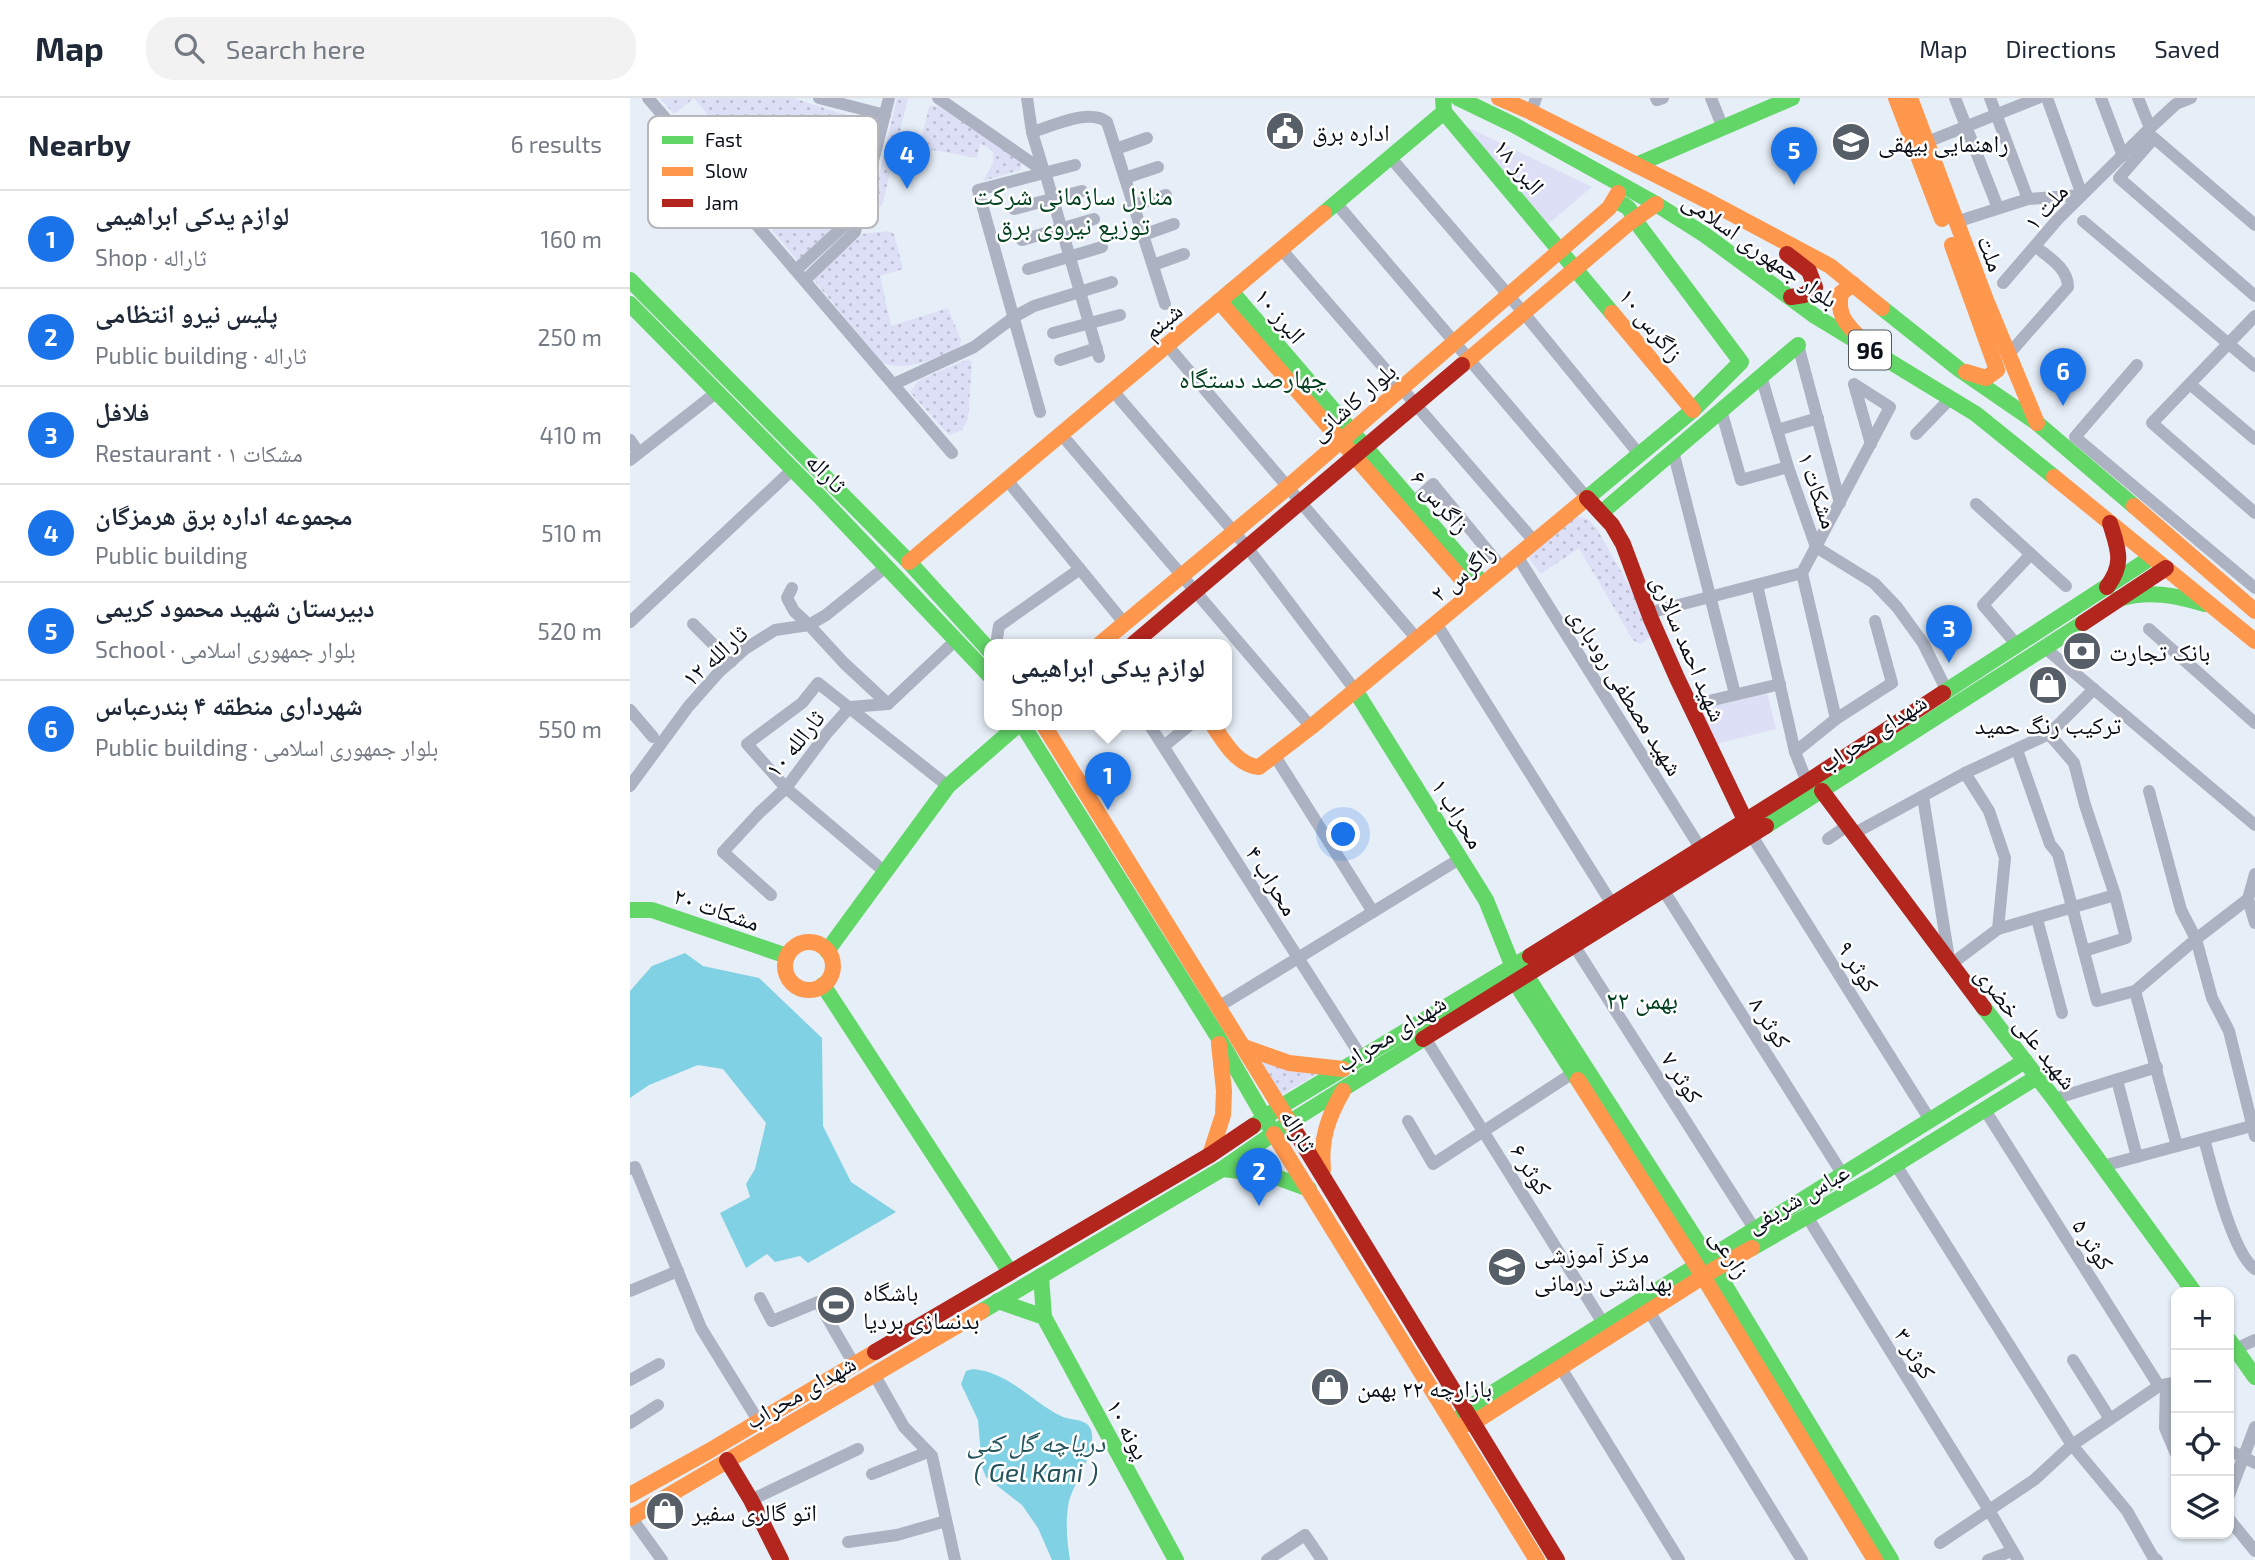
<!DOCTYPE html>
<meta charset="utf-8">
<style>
:root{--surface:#fff;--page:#f2f2f3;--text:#1f2937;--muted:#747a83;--line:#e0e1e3;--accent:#1a73e8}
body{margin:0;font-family:"Exo 2","Noto Naskh Arabic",sans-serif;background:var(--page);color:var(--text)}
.controls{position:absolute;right:21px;bottom:21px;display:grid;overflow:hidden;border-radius:14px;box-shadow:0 2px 5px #0004}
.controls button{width:63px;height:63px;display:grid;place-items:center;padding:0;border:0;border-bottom:2px solid var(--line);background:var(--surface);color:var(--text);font:35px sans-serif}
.you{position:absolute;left:714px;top:737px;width:24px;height:24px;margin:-18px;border:5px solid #fff;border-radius:50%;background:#1a73e8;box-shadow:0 0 0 10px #1a73e833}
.badge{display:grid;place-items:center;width:46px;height:46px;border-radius:50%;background:var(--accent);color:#fff;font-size:23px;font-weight:700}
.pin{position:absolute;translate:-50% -58px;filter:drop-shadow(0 2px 4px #0008)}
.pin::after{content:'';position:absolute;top:37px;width:24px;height:21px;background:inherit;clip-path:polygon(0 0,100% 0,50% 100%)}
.popup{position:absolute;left:354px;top:541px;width:248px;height:91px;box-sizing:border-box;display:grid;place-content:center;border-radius:14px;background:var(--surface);filter:drop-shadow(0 2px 5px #0005);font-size:23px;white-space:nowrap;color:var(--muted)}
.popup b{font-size:26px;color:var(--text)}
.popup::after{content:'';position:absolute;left:50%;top:100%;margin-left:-14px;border:14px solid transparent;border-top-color:var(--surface)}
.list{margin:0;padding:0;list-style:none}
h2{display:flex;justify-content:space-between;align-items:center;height:91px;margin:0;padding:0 28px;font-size:30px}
h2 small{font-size:23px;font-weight:400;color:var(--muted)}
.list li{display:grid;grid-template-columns:46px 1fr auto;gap:21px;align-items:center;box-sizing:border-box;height:98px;padding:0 28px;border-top:2px solid var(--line)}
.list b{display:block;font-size:26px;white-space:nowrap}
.list p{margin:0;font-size:23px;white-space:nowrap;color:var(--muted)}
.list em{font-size:23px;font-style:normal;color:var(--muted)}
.icon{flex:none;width:38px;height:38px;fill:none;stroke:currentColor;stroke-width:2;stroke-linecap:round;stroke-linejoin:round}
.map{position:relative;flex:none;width:1625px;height:1462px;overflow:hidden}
header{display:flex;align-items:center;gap:42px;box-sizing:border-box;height:98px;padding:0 35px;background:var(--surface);border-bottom:2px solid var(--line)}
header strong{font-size:33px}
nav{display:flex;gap:38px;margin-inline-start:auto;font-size:24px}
.search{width:490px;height:63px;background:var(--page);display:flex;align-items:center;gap:18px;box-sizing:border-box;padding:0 24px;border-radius:28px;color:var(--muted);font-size:26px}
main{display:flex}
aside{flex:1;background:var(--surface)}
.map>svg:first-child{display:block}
</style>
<header>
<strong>Map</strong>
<div class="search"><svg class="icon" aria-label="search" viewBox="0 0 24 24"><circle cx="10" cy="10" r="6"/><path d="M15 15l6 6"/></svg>Search here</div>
<nav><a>Map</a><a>Directions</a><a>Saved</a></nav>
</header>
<main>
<aside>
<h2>Nearby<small>6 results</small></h2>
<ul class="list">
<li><span class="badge">1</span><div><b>لوازم یدکی ابراهیمی</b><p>Shop · ثاراله</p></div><em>160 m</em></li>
<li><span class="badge">2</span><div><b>پلیس نیرو انتظامی</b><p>Public building · ثاراله</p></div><em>250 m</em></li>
<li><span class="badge">3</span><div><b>فلافل</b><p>Restaurant · مشکات ۱</p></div><em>410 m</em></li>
<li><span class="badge">4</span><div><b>مجموعه اداره برق هرمزگان</b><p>Public building</p></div><em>510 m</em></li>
<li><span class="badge">5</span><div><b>دبیرستان شهید محمود کریمی</b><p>School · بلوار جمهوری اسلامی</p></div><em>520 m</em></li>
<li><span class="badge">6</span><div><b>شهرداری منطقه ۴ بندرعباس</b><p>Public building · بلوار جمهوری اسلامی</p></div><em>550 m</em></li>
</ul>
</aside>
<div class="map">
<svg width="1625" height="1462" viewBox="0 0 1625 1462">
<defs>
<pattern id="grass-dots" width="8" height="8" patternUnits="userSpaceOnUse" patternTransform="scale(1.75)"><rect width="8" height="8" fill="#dddff6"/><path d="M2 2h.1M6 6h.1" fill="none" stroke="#bcbed2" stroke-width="1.8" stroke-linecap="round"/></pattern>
</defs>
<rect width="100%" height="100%" fill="#e6eef7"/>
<g fill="url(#grass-dots)">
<path d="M30,0H163L237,24L215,121L169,164L142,132L161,117L64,0L44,16Z"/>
<path d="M267,0H278L252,108L247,107L243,102Z"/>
<path d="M302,7L309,9L392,63L390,72L353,83L363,65V53L350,45L347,60L303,52L294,68L285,67L299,9Z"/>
<path d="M258,133L264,136L273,171L250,178L261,228L318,210L331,242L329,250C305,260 279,274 253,265L182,180L233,136Z"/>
<path d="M338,261L342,265L338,321L332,332L319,337L280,294L289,282Z"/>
<path d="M944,418L958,421L967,431L1020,525L1023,533L1019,540L1010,546L1003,542L949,450L911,476L896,456Z"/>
<path d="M630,961L688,975L651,997Z"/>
</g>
<g fill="#dddff6">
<path d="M835,28L962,89L918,126Z"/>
<path d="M1137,595L1146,631L1082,647L1072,611Z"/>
</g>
<g fill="#80d1e3">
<path d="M55,855L73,868L129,880L192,940L193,1028L221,1084L266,1114L178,1165L170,1158L145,1164L137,1156L116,1170L90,1115L120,1099L116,1086L125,1071L136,1025L93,971L68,967L19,987L0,1000V893L22,868Z"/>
<path d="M343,1271C372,1274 391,1292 414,1308C420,1312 426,1316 433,1319C441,1322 452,1321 458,1327C473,1344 444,1384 439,1403C435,1422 437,1443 440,1462H422L408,1430L392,1407L356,1379L352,1369L348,1322L331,1286L336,1273Z"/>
</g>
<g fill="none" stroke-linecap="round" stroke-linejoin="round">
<g stroke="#acb2c1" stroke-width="12">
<path d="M18,0L322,355"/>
<path d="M189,0L255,17"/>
<path d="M308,0L415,74L469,259"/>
<path d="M397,0L402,34L414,74"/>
<path d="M1026,0L1027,2L1033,0"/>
<path d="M1081,0L1093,30"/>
<path d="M1325,0L1368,110"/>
<path d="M1360,0L1398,101"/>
<path d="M1471,0L1493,58"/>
<path d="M1508,0L1520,30"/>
<path d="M901,14L906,0"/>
<path d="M402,34C423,28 459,10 477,24L535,206"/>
<path d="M1297,44L1408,0"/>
<path d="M486,51L517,40"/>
<path d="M760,59L893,214L1009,356"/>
<path d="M495,80L528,69"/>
<path d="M706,105L957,400"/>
<path d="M504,107L536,97"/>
<path d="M384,111L452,93"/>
<path d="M1453,123L1625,268"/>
<path d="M1326,124L1398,101L1452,97L1417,0"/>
<path d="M1625,127L1524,40L1489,80L1625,198"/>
<path d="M513,137L544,126"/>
<path d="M392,142L464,121"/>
<path d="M651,151L904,443"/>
<path d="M523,167L554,156"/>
<path d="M398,171L472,149"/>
<path d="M166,172L217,125L229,122"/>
<path d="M175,182L225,134L259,0"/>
<path d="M1373,185L1428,121L1520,30L1546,6L1561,0"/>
<path d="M1625,218L1522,325L1625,415"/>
<path d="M423,235L490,217"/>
<path d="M537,247L787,541"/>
<path d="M1168,247L1210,405"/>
<path d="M1378,257L1438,189C1438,170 1418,159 1405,148"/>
<path d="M430,262L467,250"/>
<path d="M1507,267L1445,339L1625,490"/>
<path d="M1131,278L1158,369L1186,449L1244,485L1267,509L1293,545L1317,593"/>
<path d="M264,286L344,249L384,219L404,208L482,184"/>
<path d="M1561,287L1625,341"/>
<path d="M483,293L617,449L725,592"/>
<path d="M1091,312L1111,382L1158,369"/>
<path d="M410,314L348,92L445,67"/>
<path d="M1147,332L1188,320"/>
<path d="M431,336L681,629"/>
<path d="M1286,336L1320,301"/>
<path d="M0,342L9,355"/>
<path d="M1043,353L1105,596"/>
<path d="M0,362L87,294"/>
<path d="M377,382L495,526"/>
<path d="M783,405L803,386L872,470"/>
<path d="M1346,406L1436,488"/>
<path d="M887,458L1071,751"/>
<path d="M1172,475L1206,621L1262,585L1245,523"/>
<path d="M1127,487L1165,654L1177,684"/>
<path d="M162,490L157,500L164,513L179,527L214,565L258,606"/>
<path d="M1018,515L1172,475L1260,309L1224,286L1241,346"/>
<path d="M0,524L162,372"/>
<path d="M806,525L982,806"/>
<path d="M63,526L101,564"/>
<path d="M1519,531L1625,625"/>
<path d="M366,546L369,528L450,471"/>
<path d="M1387,547L1353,507L1401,456"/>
<path d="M1415,550L1625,727"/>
<path d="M1058,608L1150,586"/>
<path d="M0,612L23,639"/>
<path d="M519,626L732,960"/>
<path d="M534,648L561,626"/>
<path d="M1387,652L1420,746L1428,756L1467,903L1505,893L1566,841L1551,812L1519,693"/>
<path d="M1165,654L1206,621"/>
<path d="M645,658L743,814"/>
<path d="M0,688L58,609L89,574L115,551L145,532L179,527L196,517L257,468"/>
<path d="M1293,699L1320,867L1368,831L1375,760L1359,713L1335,675"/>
<path d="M1223,736L1335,675L1419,636"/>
<path d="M1122,738L1300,1022"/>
<path d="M1198,741L1217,728"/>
<path d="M255,774L156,690L117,646L172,605L188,585L318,688"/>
<path d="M1625,776L1618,801L1625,825"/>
<path d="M1034,793L1213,1077"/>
<path d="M141,797L93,754L129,715L156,690L197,635L220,609L258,606L326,542"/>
<path d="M1618,801L1566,841L1582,900L1599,933L1625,1038"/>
<path d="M1407,821L1432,915"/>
<path d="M1368,831L1485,797L1455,707L1444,665L1419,636L1464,591"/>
<path d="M945,849L1125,1132"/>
<path d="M1454,853L1496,840L1485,797"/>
<path d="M1505,893L1547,1048"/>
<path d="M588,909L831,760"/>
<path d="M795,940L973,1225"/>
<path d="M1487,982L1507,1059"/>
<path d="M1424,1001L1527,969"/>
<path d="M1355,1012L1529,1288L1546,1284"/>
<path d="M778,1023L803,1066L943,975"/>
<path d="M1574,1041C1582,1069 1602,1155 1625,1171"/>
<path d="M1266,1067L1442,1347L1497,1413L1523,1459L1527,1462"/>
<path d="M1473,1068L1625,1027"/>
<path d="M0,1071L5,1069L71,1230L129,1324"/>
<path d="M1178,1120L1359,1412L1388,1462"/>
<path d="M0,1193L48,1173"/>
<path d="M130,1200L142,1223L188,1204L224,1266"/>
<path d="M1019,1213L1172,1462"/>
<path d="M1599,1254L1625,1242"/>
<path d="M1443,1262L1480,1321"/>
<path d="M931,1270L1049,1462"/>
<path d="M244,1276L274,1329L302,1358L325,1462"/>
<path d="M0,1282L29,1266"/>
<path d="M1536,1286L1535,1330L1546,1356"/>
<path d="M0,1325L28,1307"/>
<path d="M1599,1352L1625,1365"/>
<path d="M242,1376L298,1354"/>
<path d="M1599,1397L1625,1329"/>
<path d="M121,1402L228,1351"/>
<path d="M1,1419L32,1462"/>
<path d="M1599,1421L1625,1453"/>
<path d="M218,1444L267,1437L316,1423"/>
<path d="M1310,1445L1404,1382L1442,1347L1529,1288"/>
<path d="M637,1462L675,1437L692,1462"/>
<path d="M1358,1462L1382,1453"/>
</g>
<g stroke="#63d668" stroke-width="16">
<path d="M813,0L814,14"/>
<path d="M828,0L884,27L1026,106L1075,137L1185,218L1346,316L1424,379"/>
<path d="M1006,67L1162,0"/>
<path d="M694,115L814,14L982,215"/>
<path d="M0,182L279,464L359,552"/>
<path d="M601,193L853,486"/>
<path d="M0,206L190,399L359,577"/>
<path d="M1252,210L1330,272L1407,325L1504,408"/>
<path d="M957,400L1063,312L1111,264L1004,121C1001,110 995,105 983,104"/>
<path d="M971,415L1168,247"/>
<path d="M1488,501C1519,492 1545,497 1575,506"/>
<path d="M725,592L856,802L883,869L885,884L948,982"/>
<path d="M1313,595L1522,459"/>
<path d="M392,626L588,939L644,1036"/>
<path d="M1136,728L1453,525"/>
<path d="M0,812H22L157,858"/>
<path d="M197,853L318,688L389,626"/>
<path d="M887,871L896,877L1085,1171L1261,1462"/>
<path d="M193,887L380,1174"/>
<path d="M1354,910L1424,1001L1564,1194"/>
<path d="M623,1028L650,1009L900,858"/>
<path d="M592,1071L638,1076L679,1091"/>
<path d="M1122,1150L1244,1080L1407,979"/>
<path d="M411,1178L414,1219L546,1462"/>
<path d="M368,1203L414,1219"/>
<path d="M352,1213L592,1071L660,1024L793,941"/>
<path d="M1599,1242L1625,1279"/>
<path d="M829,1322L835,1312L1395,963"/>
</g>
<g stroke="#ff974d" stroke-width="16">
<path d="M869,0L901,14L1080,104L1200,168L1252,210"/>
<path d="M1266,0L1312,121"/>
<path d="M1280,0L1356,202L1407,325"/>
<path d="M1322,147L1367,272L1356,280L1336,274"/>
<path d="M1223,186L1211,195C1207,215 1214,224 1228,238"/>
<path d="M589,203L843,494"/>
<path d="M982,215L1063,312"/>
<path d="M832,267L998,126L1026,106"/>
<path d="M1424,379L1625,543"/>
<path d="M1504,408L1625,513"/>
<path d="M279,464L694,115"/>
<path d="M470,546L652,394L979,110L988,95"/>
<path d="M413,626L665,1033"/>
<path d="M582,626C594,643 606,667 629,669L681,629L957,400"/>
<circle cx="179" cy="868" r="24"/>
<path d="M614,949L659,965L713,971"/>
<path d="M948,982L1066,1167L1245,1462"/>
<path d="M644,1036L907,1462"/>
<path d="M580,1057L593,1017L594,993L589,946"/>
<path d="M693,1072C690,1042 698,1019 713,993"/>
<path d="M832,1327L843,1325L1085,1171L1122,1150"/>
<path d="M0,1397L79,1353L245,1254"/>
<path d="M0,1420L352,1213"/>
</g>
<g stroke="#b3261e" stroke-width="16">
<path d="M1157,156L1179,173L1185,189L1174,197L1161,199"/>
<path d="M957,400L982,427L993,446L1021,521L1047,580L1115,722"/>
<path d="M1477,489C1495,465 1488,451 1480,425"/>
<path d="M1453,525L1536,470"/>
<path d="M503,546L832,267"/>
<path d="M1192,693L1354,910"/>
<path d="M900,858L1177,684L1313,595"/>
<path d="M793,941L1136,728"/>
<path d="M665,1033L927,1462"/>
<path d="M245,1254L580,1057L623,1028"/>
<path d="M97,1362L121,1402L151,1462"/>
</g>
</g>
<defs>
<g id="civic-disc" transform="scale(2.0125)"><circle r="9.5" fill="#565e67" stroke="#fff"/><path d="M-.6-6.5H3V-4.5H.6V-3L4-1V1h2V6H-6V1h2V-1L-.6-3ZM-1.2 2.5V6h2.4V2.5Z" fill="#fff"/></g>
<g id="school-disc" transform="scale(2.0125)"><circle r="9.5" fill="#565e67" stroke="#fff"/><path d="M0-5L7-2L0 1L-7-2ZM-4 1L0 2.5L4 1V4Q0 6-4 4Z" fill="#fff"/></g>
<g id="bank-disc" transform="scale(2.0125)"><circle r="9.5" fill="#565e67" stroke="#fff"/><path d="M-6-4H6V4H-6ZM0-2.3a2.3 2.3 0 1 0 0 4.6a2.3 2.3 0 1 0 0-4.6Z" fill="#fff"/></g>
<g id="shop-disc" transform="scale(2.0125)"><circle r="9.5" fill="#565e67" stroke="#fff"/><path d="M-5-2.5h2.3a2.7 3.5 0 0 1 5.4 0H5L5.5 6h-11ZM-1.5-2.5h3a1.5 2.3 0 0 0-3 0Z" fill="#fff"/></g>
<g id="stadium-disc" transform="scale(2.0125)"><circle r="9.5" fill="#565e67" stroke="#fff"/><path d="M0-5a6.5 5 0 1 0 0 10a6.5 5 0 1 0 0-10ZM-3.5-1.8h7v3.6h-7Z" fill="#fff"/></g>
</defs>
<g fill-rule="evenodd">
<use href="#civic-disc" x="655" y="33"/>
<use href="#school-disc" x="1221" y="44"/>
<use href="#bank-disc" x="1452" y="553"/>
<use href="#shop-disc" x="1418" y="587"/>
<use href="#school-disc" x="877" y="1169"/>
<use href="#stadium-disc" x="206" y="1207"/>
<use href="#shop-disc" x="700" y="1289"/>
<use href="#shop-disc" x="35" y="1413"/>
</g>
<g text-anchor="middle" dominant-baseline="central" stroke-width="5" stroke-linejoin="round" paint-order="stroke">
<rect fill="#fff" stroke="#53585e" stroke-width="2" x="1219" y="232.5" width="42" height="39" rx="5"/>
<g font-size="23" font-weight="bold" fill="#091019">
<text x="1240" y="252">96</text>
</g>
<g font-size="24" fill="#091019" stroke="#fff" text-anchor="start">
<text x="682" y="33">اداره برق</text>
<text x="1248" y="44">راهنمایی بیهقی</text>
<text x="1479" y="553">بانک تجارت</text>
<text x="1418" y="626" text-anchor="middle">ترکیب رنگ حمید</text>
<text x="904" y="1155">مرکز آموزشی<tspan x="904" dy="28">بهداشتی درمانی</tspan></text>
<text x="233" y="1193">باشگاه<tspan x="233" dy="28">بدنسازی بردیا</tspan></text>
<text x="727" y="1289">بازارچه ۲۲ بهمن</text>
<text x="62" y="1413">اتو گالری سفیر</text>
</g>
<g font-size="24" fill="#091019" stroke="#fff">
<text transform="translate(890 68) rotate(50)">البرز ۱۸</text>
<text transform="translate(1415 108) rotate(-49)">ملت ۱</text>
<text transform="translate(1131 151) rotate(35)">بلوار جمهوری اسلامی</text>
<text transform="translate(1362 155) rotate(69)">ملت</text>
<text transform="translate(651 217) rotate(50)">البرز ۱۰</text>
<text transform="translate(532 222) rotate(-40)">شبنم</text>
<text transform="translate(1022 226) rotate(51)">زاگرس ۱۰</text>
<text transform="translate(722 303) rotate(-41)">بلوار کاشانی</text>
<text transform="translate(197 374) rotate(45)">ثاراله</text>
<text transform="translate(1189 392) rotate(71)">مشکات ۱</text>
<text transform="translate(811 403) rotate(49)">زاگرس ۶</text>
<text transform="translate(832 474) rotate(-40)">زاگرس ۲</text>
<text transform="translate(1060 550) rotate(67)">شهید احمد سالاری</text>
<text transform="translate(84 557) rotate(-42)">ثارالله ۱۲</text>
<text transform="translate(997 593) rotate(58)">شهید مصطفی رودباری</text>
<text transform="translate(1242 634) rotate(-33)">شهدای محراب</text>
<text transform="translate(164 645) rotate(-51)">ثارالله ۱۰</text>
<text transform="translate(829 715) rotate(58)">محراب ۱</text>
<text transform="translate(643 782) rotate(58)">محراب ۴</text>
<text transform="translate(87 810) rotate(19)">مشکات ۲۰</text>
<text transform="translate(1229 868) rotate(58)">کوثر ۹</text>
<text transform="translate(1141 924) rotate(58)">کوثر ۸</text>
<text transform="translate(1397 929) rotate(52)">شهید علی خضری</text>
<text transform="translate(761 934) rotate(-32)">شهدای محراب</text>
<text transform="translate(1053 979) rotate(58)">کوثر ۷</text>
<text transform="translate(669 1032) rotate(59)">ثاراله</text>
<text transform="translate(902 1071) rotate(58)">کوثر ۶</text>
<text transform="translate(1167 1099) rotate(-30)">عباس شریفی</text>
<text transform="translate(1464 1146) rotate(58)">کوثر ۵</text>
<text transform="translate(1101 1155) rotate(58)">زارعی</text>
<text transform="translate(1286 1255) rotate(58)">کوثر ۳</text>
<text transform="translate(170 1293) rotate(-30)">شهدای محراب</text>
<text transform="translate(499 1331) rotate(62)">پونه ۱۰</text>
</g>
<g font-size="26" fill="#054223" stroke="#fff">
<text x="443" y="96">منازل سازمانی شرکت<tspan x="443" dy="30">توزیع نیروی برق</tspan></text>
<text x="623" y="279">چهارصد دستگاه</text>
<text x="1012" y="900">۲۲ بهمن</text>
</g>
<g font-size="26" font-style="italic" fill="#24545e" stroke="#fff">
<text x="406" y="1343">دریاچه گل کنی<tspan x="406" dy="30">( Gel Kani )</tspan></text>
</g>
</g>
<rect x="18" y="18" width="230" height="112" rx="10" fill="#fff" stroke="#b5b7ba" stroke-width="2"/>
<rect x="32" y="38" width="31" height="8" fill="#63d668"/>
<rect x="32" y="69" width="31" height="9" fill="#ff974d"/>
<rect x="32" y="101" width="31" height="8" fill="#b3261e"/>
<g font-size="19" fill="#091019">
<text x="75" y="49">Fast</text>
<text x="75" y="80">Slow</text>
<text x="75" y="112">Jam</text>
</g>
</svg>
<div class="controls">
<button>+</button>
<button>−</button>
<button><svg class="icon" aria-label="locate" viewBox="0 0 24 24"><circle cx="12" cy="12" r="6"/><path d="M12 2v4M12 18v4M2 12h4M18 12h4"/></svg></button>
<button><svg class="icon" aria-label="layers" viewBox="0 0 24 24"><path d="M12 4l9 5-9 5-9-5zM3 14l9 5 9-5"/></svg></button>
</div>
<div class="you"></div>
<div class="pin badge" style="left:478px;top:712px">1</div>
<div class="popup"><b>لوازم یدکی ابراهیمی</b>Shop</div>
<div class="pin badge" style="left:629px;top:1108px">2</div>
<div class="pin badge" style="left:1319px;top:565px">3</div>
<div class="pin badge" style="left:277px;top:91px">4</div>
<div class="pin badge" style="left:1164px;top:87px">5</div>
<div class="pin badge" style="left:1433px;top:308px">6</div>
</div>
</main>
